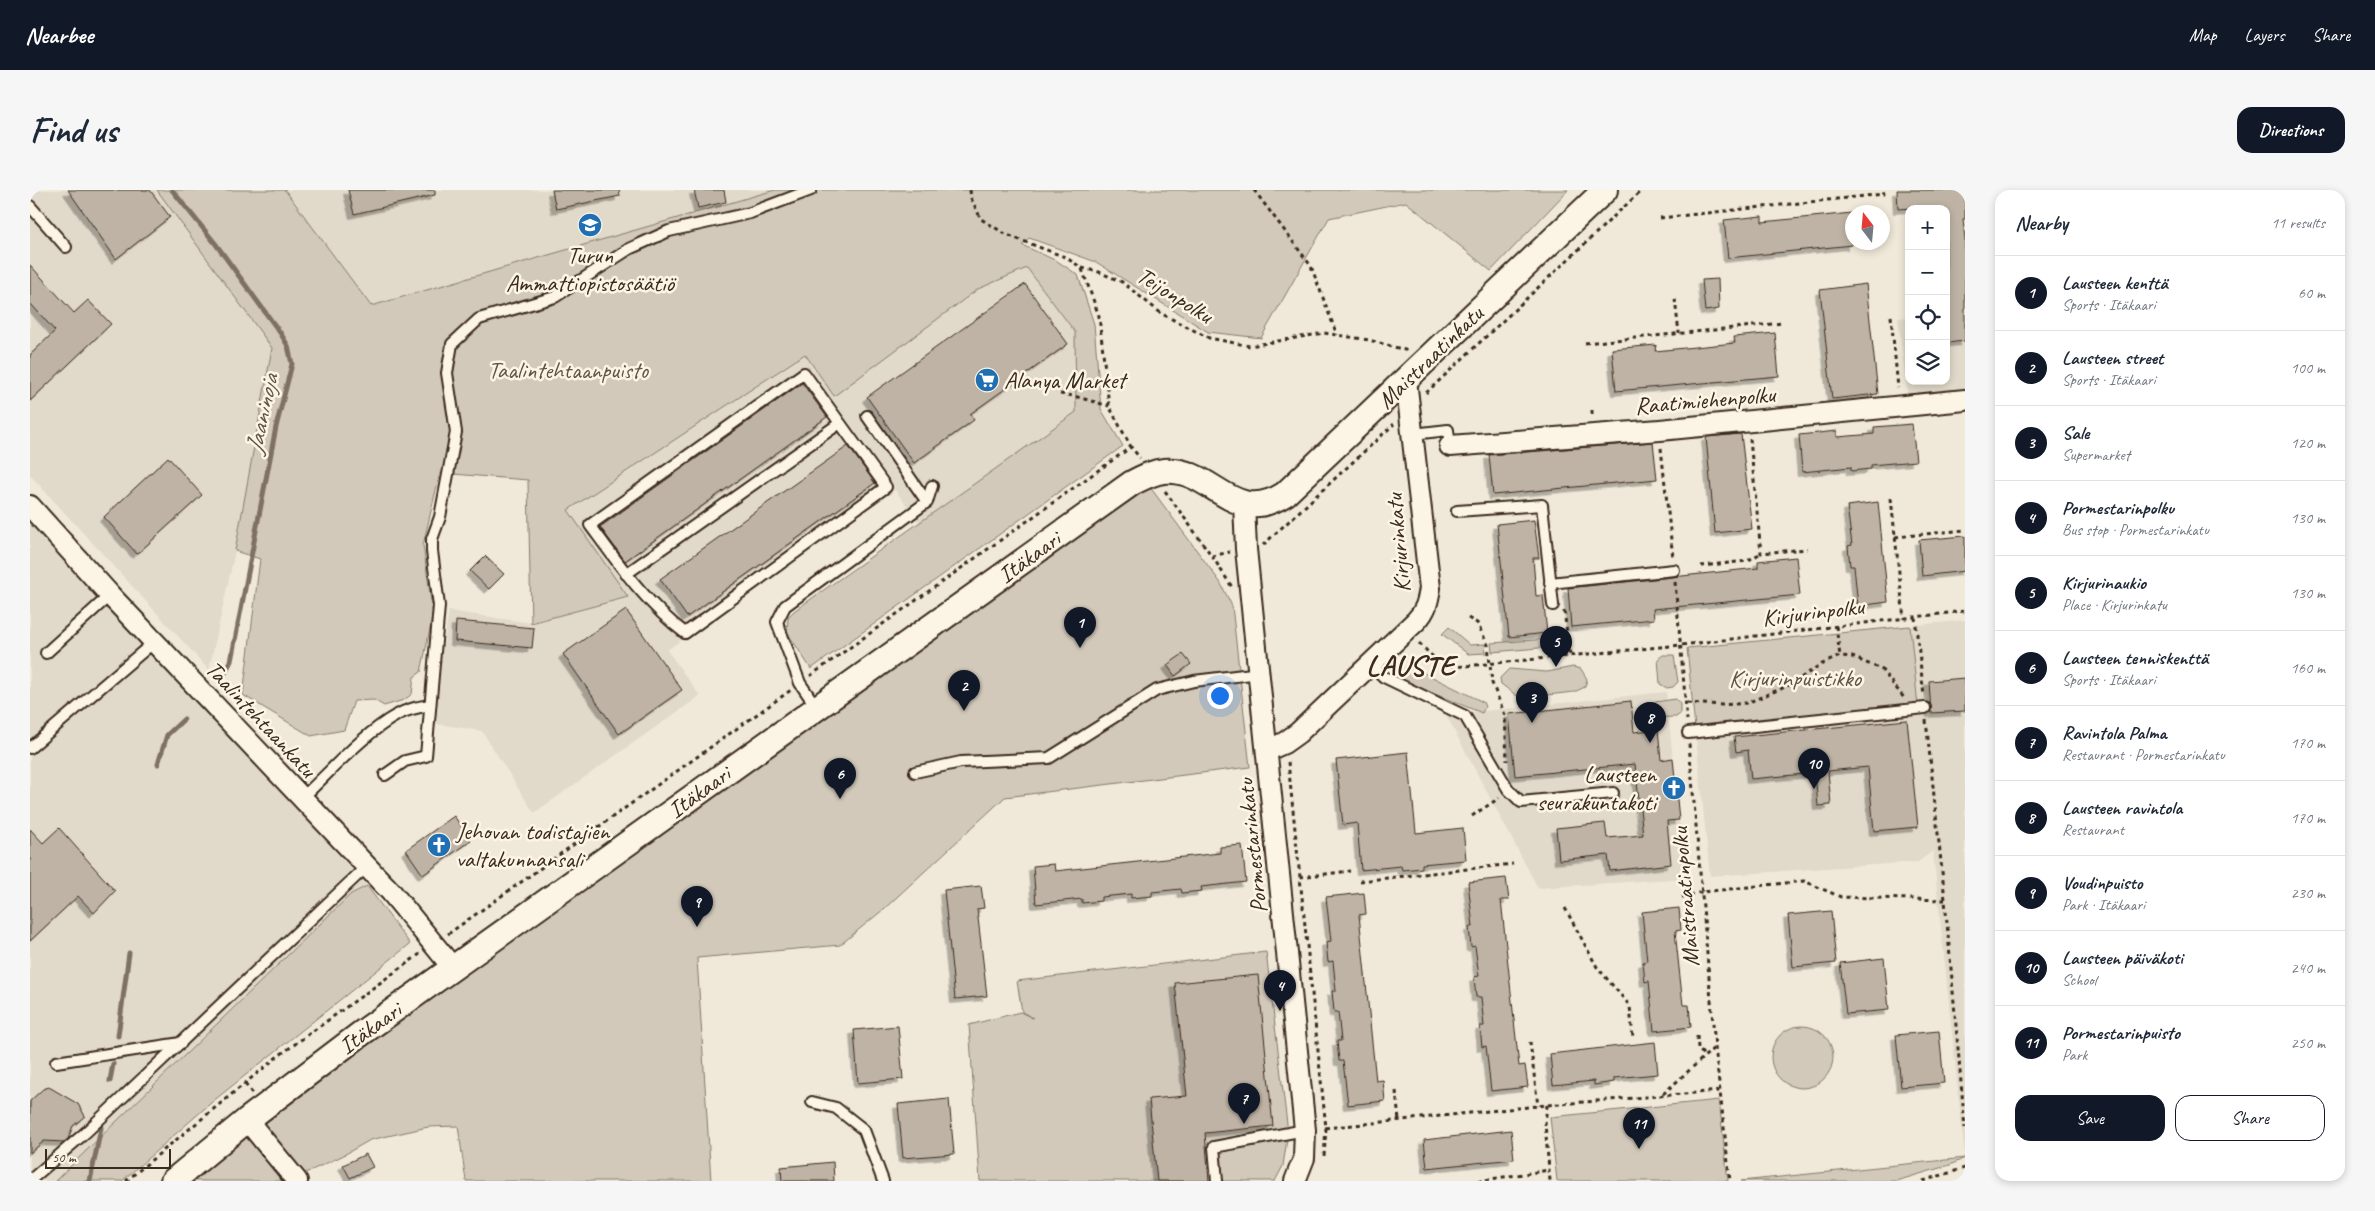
<!DOCTYPE html>
<meta charset="utf-8">
<style>
:root{--surface:#fff;--page:#f6f6f7;--text:#1f2937;--muted:#747a83;--line:#e0e1e3;--accent:#111827}
body{margin:0;font-family:Caveat,sans-serif;background:var(--page);color:var(--text)}
.controls{position:absolute;right:15px;top:15px;display:grid;overflow:hidden;border-radius:10px;box-shadow:0 2px 8px #0003}
.controls button{width:45px;height:45px;display:grid;place-items:center;padding:0;border:0;border-bottom:1px solid var(--line);background:var(--surface);color:var(--text);font:25px sans-serif}
.compass{position:absolute;left:1815px;top:15px;width:45px;height:45px;border-radius:50%;background:var(--surface);box-shadow:0 2px 8px #0003;rotate:344deg}
.scale{position:absolute;left:15px;bottom:12px;width:126px;box-sizing:border-box;padding-left:5px;border:2px solid #3b2a1e;border-top:0;font-size:14px;line-height:18px;white-space:nowrap;color:#3b2a1e;-webkit-text-stroke:4px #fcf5e5;paint-order:stroke}
.you{position:absolute;left:1189px;top:505px;width:18px;height:18px;margin:-12px;border:4px solid #fff;border-radius:50%;background:#1a73e8;box-shadow:0 0 0 8px #1a73e833}
.badge{display:grid;place-items:center;width:32px;height:32px;border-radius:50%;background:var(--accent);color:#fff;font-size:16px;font-weight:700}
.pin{position:absolute;translate:-50% -41px;filter:drop-shadow(0 1px 2px #0008)}
.pin::after{content:'';position:absolute;top:26px;width:18px;height:15px;background:inherit;clip-path:polygon(0 0,100% 0,50% 100%)}
.list{margin:0;padding:0;list-style:none}
h2{display:flex;justify-content:space-between;align-items:center;height:65px;margin:0;padding:0 20px;font-size:21px}
h2 small{font-size:16px;font-weight:400;color:var(--muted)}
.list li{display:grid;grid-template-columns:32px 1fr auto;gap:15px;align-items:center;box-sizing:border-box;height:75px;padding:0 20px;border-top:1px solid var(--line)}
.list b{display:block;font-size:19px;white-space:nowrap}
.list p{margin:0;font-size:16px;white-space:nowrap;color:var(--muted)}
.list em{font-size:16px;font-style:normal;color:var(--muted)}
.actions{display:flex;gap:10px;padding:15px 20px}
.actions a{flex:1;padding:11px 0;border:1px solid var(--accent);border-radius:15px;text-align:center;font-size:18px;color:var(--accent)}
.actions .main{background:var(--accent);color:#fff}
.icon{flex:none;width:28px;height:28px;fill:none;stroke:currentColor;stroke-width:2;stroke-linecap:round;stroke-linejoin:round}
.map{position:relative;flex:none;width:1935px;height:991px;overflow:hidden;border-radius:15px}
header{display:flex;align-items:center;gap:30px;box-sizing:border-box;height:70px;padding:0 25px;background:var(--accent);color:#fff}
header strong{font-size:24px}
nav{display:flex;gap:28px;margin-inline-start:auto;font-size:18px}
.intro{display:flex;align-items:center;justify-content:space-between;box-sizing:border-box;height:120px;padding:0 30px}
h1{margin:0;font-size:35px}
.button{padding:12px 22px;border-radius:15px;background:var(--accent);color:#fff;font-size:18px;font-weight:700}
main{display:flex;gap:30px;padding:0 30px}
aside{flex:1;background:var(--surface);border-radius:15px;box-shadow:0 2px 8px #0003}
.map>svg:first-child{display:block}
</style>
<header>
<strong>Nearbee</strong>
<nav><a>Map</a><a>Layers</a><a>Share</a></nav>
</header>
<div class="intro"><h1>Find us</h1><a class="button">Directions</a></div>
<main>
<div class="map">
<svg width="1935" height="991" viewBox="0 0 1935 991">
<defs>
<filter id="shadow"><feDropShadow dx="-4.5" dy="4.5" stdDeviation="0" flood-color="#0004"/></filter>
</defs>
<rect width="100%" height="100%" fill="#f0e9d9"/>
<filter id="ink" filterUnits="userSpaceOnUse"><feTurbulence type="fractalNoise" baseFrequency=".02" numOctaves="2"/><feDisplacementMap in="SourceGraphic" scale="10" xChannelSelector="R" yChannelSelector="G"/><feConvolveMatrix kernelMatrix="1 2 1 2 8 2 1 2 1" color-interpolation-filters="sRGB"/></filter>
<g filter="url(#ink)">
<g fill="#e1d9c9">
<path d="M0,0H127L242,158L205,361L179,480L0,285Z"/>
<path d="M255,0H745L341,116Z"/>
<path d="M997,78L1045,142L1046,222L890,333L865,300L637,460L670,506L504,623L452,541L401,533L419,421L501,433L597,408L538,320L775,164L804,205L948,99Z"/>
<path d="M1935,121V203L1878,208L1868,128L1879,127V191H1916V123Z"/>
<path d="M0,327L337,696L321,704L25,991H0Z"/>
<path d="M1935,430V968L1903,661L1888,672L1680,686L1665,538L1888,515L1880,436Z"/>
<path d="M1636,502L1655,688L1508,698L1416,525Z"/>
</g>
<g fill="#d2c9ba" stroke="#867a6c">
<path d="M127,0H255L341,116L745,0H1538L1461,81L1376,12L1299,28L1231,148L1178,142L1066,72L999,48L992,55L1027,71L1048,85L1064,134L1071,219L1093,256L781,479L757,442L758,427L764,421L1046,222L1045,142L997,78L948,99L804,206L775,164L538,320L598,407L501,433L498,290L410,283L393,355L403,425L391,482L384,487L382,504L374,510L354,516L344,510L324,511L314,540L281,546L213,505L230,369L205,361L242,158Z"/>
<path d="M1120,297L1190,392L1202,416L1220,577L975,607L854,719L810,755L667,768L681,991H436L428,936L398,937L340,950L312,966L258,991H157L209,946L823,503Z"/>
<path d="M1880,436L1888,516L1665,538L1657,458Z"/>
<path d="M1419,437L1440,455L1455,454L1456,463L1438,464L1412,444Z"/>
<path d="M1520,449L1521,457L1462,462L1461,453Z"/>
<path d="M1633,465H1644L1648,492L1643,497L1637,498L1630,494L1628,469Z"/>
<path d="M1378,475L1453,512L1455,517L1452,523L1365,488Z"/>
<path d="M1543,477L1551,479L1557,489L1555,497L1544,502L1490,508L1471,494L1470,488L1479,479L1517,482Z"/>
<path d="M1646,509L1650,514V524L1646,527L1620,528L1616,517L1618,513Z"/>
<path d="M337,696L380,754L182,912L92,991H25L321,704Z"/>
<path d="M1236,762L1258,942L1253,976L1245,991H950L939,835L990,822L1003,828L992,822L987,791Z"/>
<circle cx="1772" cy="867" r="31"/>
<path d="M1689,910L1698,991H1527L1520,927Z"/>
<path d="M1935,968L1920,975L1866,991H1711Z"/>
</g>
<g fill="none" stroke-linecap="round" stroke-linejoin="round">
<g stroke="#7e7163" stroke-width="5">
<path d="M142,0L185,53L251,144L258,156L262,174L246,237L201,471L192,489"/>
<path d="M128,574L137,545L154,529"/>
<path d="M88,846L99,763"/>
<path d="M80,891L83,874"/>
<path d="M60,991L71,938"/>
</g>
</g>
<g fill="#beb3a4" stroke="#3b2a1e" filter="url(#shadow)">
<path d="M38,0H120L140,27L86,69Z"/>
<path d="M318,0H405V5L324,24Z"/>
<path d="M522,0H589L590,6L526,19Z"/>
<path d="M664,0H694L696,12L668,18Z"/>
<path d="M1867,0H1935V29H1933L1935,50V151L1916,153V19H1899L1898,17L1868,19Z"/>
<path d="M1822,23V55L1698,68L1694,30L1732,26V32Z"/>
<path d="M0,75L44,123L58,110L81,134L0,211V165L25,141L0,113Z"/>
<path d="M1688,89L1689,119L1675,121L1672,90Z"/>
<path d="M995,94L1038,154L940,224L944,230L884,273L837,207Z"/>
<path d="M1836,94L1848,204L1802,209L1790,100Z"/>
<path d="M1745,143L1749,186L1586,201L1582,159L1626,155L1625,161L1705,153L1704,147Z"/>
<path d="M772,193L797,227L595,371L570,337Z"/>
<path d="M1882,234L1886,271L1841,275V279L1821,281V277L1772,282L1769,245L1807,241V247L1844,244V237Z"/>
<path d="M1711,244L1722,339L1685,343L1676,247Z"/>
<path d="M1623,252L1627,289L1463,305L1459,265Z"/>
<path d="M818,256L845,293L657,427L630,389Z"/>
<path d="M138,267L172,305L107,364L74,327Z"/>
<path d="M1848,312L1858,412L1828,416L1824,376H1820L1818,356L1822,355L1817,316Z"/>
<path d="M1504,330L1509,368H1503L1506,406L1513,405L1517,443L1479,447L1467,334Z"/>
<path d="M1935,346V381L1892,386L1889,350Z"/>
<path d="M455,366L474,384L459,399L440,381Z"/>
<path d="M1766,367L1770,405L1623,419L1624,429L1541,437L1538,398L1728,378V371Z"/>
<path d="M596,420L652,500L589,544L533,464Z"/>
<path d="M426,431L504,438L502,458L425,451Z"/>
<path d="M1153,464L1161,474L1145,486L1137,475Z"/>
<path d="M1935,488V521L1901,523L1899,491Z"/>
<path d="M1601,511L1604,542L1628,539L1631,570L1643,568L1649,630L1637,631L1641,674L1580,681L1578,665L1529,670L1526,638L1575,633L1577,648L1613,645L1605,574L1485,586L1479,524Z"/>
<path d="M1877,530L1888,637L1844,641L1838,577L1798,581L1801,615L1788,616L1785,583L1721,589L1718,560L1706,562L1704,547Z"/>
<path d="M1378,562L1386,643L1433,638L1436,670L1392,674V678L1372,680L1371,676L1331,680L1327,633L1313,635L1306,570Z"/>
<path d="M424,626L441,650L393,685L376,660Z"/>
<path d="M29,638L85,701L64,723L48,706L0,751V639L13,653Z"/>
<path d="M1212,655L1216,692L1171,697L1172,701L1152,703L1151,699L1122,702V706L1101,708V704L1071,707V711L1052,713V709L1006,714L1003,676L1024,674L1025,681L1190,663V657Z"/>
<path d="M1476,688L1479,710H1471L1489,876L1495,875L1498,897L1461,901L1456,856L1452,857L1450,836H1454L1451,807H1446L1444,787L1449,786L1445,756L1441,757L1439,737H1443L1438,692Z"/>
<path d="M951,696L954,718L947,719L957,806L925,809L914,700Z"/>
<path d="M1334,703L1336,724L1329,725L1346,891L1353,890L1355,911L1318,915L1313,871H1309L1307,851H1311L1308,822H1304L1302,801H1306L1303,771L1298,772L1296,752L1301,751L1296,707Z"/>
<path d="M1649,718L1651,740L1645,741L1653,815H1659L1661,837L1624,841L1619,791L1615,792L1613,772L1617,771L1612,722Z"/>
<path d="M1801,721L1806,773L1763,777L1758,725Z"/>
<path d="M1854,768L1859,820L1816,824L1810,773Z"/>
<path d="M1228,785L1243,936L1175,943L1179,991H1127L1119,909L1157,906L1145,793Z"/>
<path d="M868,836L873,889L828,893L824,840Z"/>
<path d="M1909,841L1914,893L1871,897L1866,845Z"/>
<path d="M1625,852L1628,884L1584,888V892L1564,895V891L1523,895L1520,864Z"/>
<path d="M19,897L48,914L55,926L43,936L38,949L34,952L14,951L0,963V911L13,899Z"/>
<path d="M919,909L924,964L873,968L868,914Z"/>
<path d="M1481,940L1484,969L1397,978L1394,950Z"/>
<path d="M336,964L343,977L320,988L313,975Z"/>
<path d="M803,972L804,991H752L751,977Z"/>
</g>
<g fill="none" stroke-linecap="round" stroke-linejoin="round">
<g stroke="#3b2a1e" stroke-width="14">
<g id="service">
<path d="M0,16L36,57"/>
<path d="M837,226L897,312"/>
<path d="M1383,244L1418,240L1420,256"/>
<path d="M1427,321L1512,315L1523,415"/>
<path d="M596,384L810,233L774,183L560,335C588,373 617,415 655,443L856,297L810,233"/>
<path d="M1520,393L1644,380"/>
<path d="M16,463L80,405"/>
<path d="M1341,475L1354,487L1435,526L1478,599L1491,612L1583,603"/>
<path d="M787,518L770,493L747,432L755,416L897,312L902,296"/>
<path d="M1658,543L1895,518"/>
<path d="M0,558L124,452"/>
<path d="M885,582L931,572L1019,568L1127,500L1164,491L1230,483"/>
<path d="M355,585L375,571L396,566L409,416L402,361V349L410,327L426,242L417,183L422,154L449,129L525,107L599,59L639,41L720,23L781,0"/>
<path d="M272,608C300,582 334,543 367,525C377,519 388,517 400,515"/>
<path d="M26,872L151,853"/>
<path d="M782,912L806,918L834,940L853,991"/>
<path d="M4,987L55,943L336,677"/>
<path d="M1187,991L1184,957L1275,940"/>
</g>
</g>
<g stroke="#3b2a1e" stroke-width="24">
<g id="minor">
<path d="M1420,256L1630,240L1935,210"/>
<path d="M1214,314L1216,359L1275,940L1274,968L1265,991"/>
<path d="M0,316L80,405L361,702L423,778"/>
<path d="M1238,560L1254,553L1268,543L1386,431C1396,421 1398,411 1400,398L1376,190"/>
<path d="M217,930L267,991"/>
</g>
</g>
<g stroke="#3b2a1e" stroke-width="28">
<path id="tertiary" d="M143,991L217,930L329,845L1102,293C1112,288 1122,282 1134,281C1183,277 1202,338 1255,304L1575,0"/>
</g>
<g stroke="#3b2a1e" stroke-width="3" stroke-dasharray="4 4" stroke-linecap="butt">
<path d="M940,0L941,8L951,29L977,45L1035,67L1052,78L1069,82L1092,92L1132,124L1179,148L1220,156L1294,143L1339,150L1375,160L1377,163"/>
<path d="M1224,0L1281,76L1307,145"/>
<path d="M1630,28L1854,4L1853,0"/>
<path d="M1052,79L1069,126L1079,216L1101,257"/>
<path d="M1645,109L1649,143"/>
<path d="M1861,126L1868,198"/>
<path d="M1555,153L1753,133"/>
<path d="M1396,203L1612,0"/>
<path d="M1030,204L1044,206L1079,216"/>
<path d="M1562,220V227"/>
<path d="M1720,249L1731,363L1777,359"/>
<path d="M1631,258L1643,368"/>
<path d="M1135,301L1182,366L1202,397"/>
<path d="M1861,308L1874,429"/>
<path d="M1865,347L1935,340"/>
<path d="M1233,355L1364,234"/>
<path d="M1182,366L1200,362"/>
<path d="M1671,376L1717,371L1731,363"/>
<path d="M1645,392L1657,530"/>
<path d="M1534,421L1540,465"/>
<path d="M1885,427L1894,506"/>
<path d="M1438,428L1447,433L1458,455L1462,493L1475,525L1477,571"/>
<path d="M1806,436L1810,466"/>
<path d="M1389,453L1402,466L1425,477L1651,455L1935,421"/>
<path d="M780,486L1101,257L1110,268"/>
<path d="M1657,513L1692,515L1717,513L1762,494L1790,475L1810,466L1822,467L1851,479L1875,509"/>
<path d="M1896,530L1915,710L1935,938"/>
<path d="M1659,554L1685,857L1700,991"/>
<path d="M1258,572L1296,938L1294,966"/>
<path d="M1442,626L1469,608"/>
<path d="M1270,687L1320,681"/>
<path d="M1330,691L1483,674"/>
<path d="M1652,707L1672,702L1774,691L1811,707L1915,710"/>
<path d="M1535,718L1567,777L1600,816L1603,849"/>
<path d="M418,744L761,500"/>
<path d="M1667,846L1668,858L1675,867"/>
<path d="M1500,852L1508,916"/>
<path d="M215,894L222,903"/>
<path d="M1366,901L1369,931"/>
<path d="M1633,904L1685,857"/>
<path d="M1517,915L1515,934L1520,991"/>
<path d="M1295,938L1517,915L1690,901"/>
<path d="M96,991L247,867L390,764"/>
<path d="M1448,991L1519,980"/>
<path d="M1893,991L1935,978"/>
</g>
<use href="#service" stroke="#fcf5e5" stroke-width="10"/>
<use href="#minor" stroke="#fcf5e5" stroke-width="20"/>
<use href="#tertiary" stroke="#fcf5e5" stroke-width="24"/>
</g>
</g>
<defs>
<g id="school-disc" transform="scale(1.25)"><circle r="9.5" fill="#1f6fb2" stroke="#fcf5e5"/><path d="M0-5L7-2L0 1L-7-2ZM-4 1L0 2.5L4 1V4Q0 6-4 4Z" fill="#fff"/></g>
<g id="supermarket-disc" transform="scale(1.25)"><circle r="9.5" fill="#1f6fb2" stroke="#fcf5e5"/><path d="M-6-5.5h2.5l.6 2H6L4.5 2H-2.5L-4.4-4H-6ZM-1.5 3.2a1.3 1.3 0 1 0 .1 0ZM3 3.2a1.3 1.3 0 1 0 .1 0Z" fill="#fff"/></g>
<g id="church-disc" transform="scale(1.25)"><circle r="9.5" fill="#1f6fb2" stroke="#fcf5e5"/><path d="M-1.2-6h2.4v3.5h3.3v2.4h-3.3V6h-2.4V-.1h-3.3v-2.4h3.3Z" fill="#fff"/></g>
</defs>
<g fill-rule="evenodd">
<use href="#school-disc" x="560" y="35"/>
<use href="#supermarket-disc" x="957" y="190"/>
<use href="#church-disc" x="1644" y="598"/>
<use href="#church-disc" x="409" y="655"/>
</g>
<g text-anchor="middle" dominant-baseline="central" stroke-width="5" stroke-linejoin="round" paint-order="stroke">
<g font-size="24" fill="#3b2a1e" stroke="#fcf5e5" text-anchor="start">
<text x="560" y="65" text-anchor="middle">Turun<tspan x="560" dy="28">Ammattiopistosäätiö</tspan></text>
<text x="974" y="190">Alanya Market</text>
<text x="1626" y="584" text-anchor="end">Lausteen<tspan x="1626" dy="28">seurakuntakoti</tspan></text>
<text x="426" y="641">Jehovan todistajien<tspan x="426" dy="28">valtakunnansali</tspan></text>
</g>
<g font-size="24" fill="#3b2a1e" stroke="#fcf5e5">
<text transform="translate(1145 105) rotate(32)">Teijonpolku</text>
<text transform="translate(1400 167) rotate(-44)">Maistraatinkatu</text>
<text transform="translate(1675 210) rotate(-5)">Raatimiehenpolku</text>
<text transform="translate(1368 353) rotate(-95)">Kirjurinkatu</text>
<text transform="translate(999 367) rotate(-36)">Itäkaari</text>
<text transform="translate(1783 422) rotate(-7)">Kirjurinpolku</text>
<text transform="translate(231 529) rotate(47)">Taalintehtaankatu</text>
<text transform="translate(669 602) rotate(-36)">Itäkaari</text>
<text transform="translate(1222 656) rotate(-96)">Pormestarinkatu</text>
<text transform="translate(1655 707) rotate(-95)">Maistraatinpolku</text>
<text transform="translate(340 838) rotate(-36)">Itäkaari</text>
</g>
<g font-size="24" fill="#615245" stroke="#fcf5e5">
<text x="538" y="180">Taalintehtaanpuisto</text>
<text x="1765" y="488">Kirjurinpuistikko</text>
</g>
<g font-size="25" font-style="italic" fill="#625346" stroke="#fcf5e5">
<text transform="translate(232 224) rotate(-78)">Jaaninoja</text>
</g>
<g font-size="29" font-weight="bold" letter-spacing="1" fill="#3b2a1e" stroke="#fcf5e5">
<text x="1381" y="475">LAUSTE</text>
</g>
</g>
</svg>
<div class="controls">
<button>+</button>
<button>−</button>
<button><svg class="icon" aria-label="locate" viewBox="0 0 24 24"><circle cx="12" cy="12" r="6"/><path d="M12 2v4M12 18v4M2 12h4M18 12h4"/></svg></button>
<button><svg class="icon" aria-label="layers" viewBox="0 0 24 24"><path d="M12 4l9 5-9 5-9-5zM3 14l9 5 9-5"/></svg></button>
</div>
<svg class="compass" viewBox="-18 -18 36 36"><path d="M0-13l5 13h-10z" fill="#e53935"/><path d="M0 13l5-13h-10z" fill="#747a83"/></svg>
<div class="scale">50 m</div>
<div class="you"></div>
<div class="pin badge" style="left:1050px;top:458px">1</div>
<div class="pin badge" style="left:934px;top:521px">2</div>
<div class="pin badge" style="left:1502px;top:533px">3</div>
<div class="pin badge" style="left:1250px;top:821px">4</div>
<div class="pin badge" style="left:1526px;top:477px">5</div>
<div class="pin badge" style="left:810px;top:609px">6</div>
<div class="pin badge" style="left:1214px;top:934px">7</div>
<div class="pin badge" style="left:1620px;top:553px">8</div>
<div class="pin badge" style="left:667px;top:737px">9</div>
<div class="pin badge" style="left:1784px;top:599px">10</div>
<div class="pin badge" style="left:1609px;top:959px">11</div>
</div>
<aside>
<h2>Nearby<small>11 results</small></h2>
<ul class="list">
<li><span class="badge">1</span><div><b>Lausteen kenttä</b><p>Sports · Itäkaari</p></div><em>60 m</em></li>
<li><span class="badge">2</span><div><b>Lausteen street</b><p>Sports · Itäkaari</p></div><em>100 m</em></li>
<li><span class="badge">3</span><div><b>Sale</b><p>Supermarket</p></div><em>120 m</em></li>
<li><span class="badge">4</span><div><b>Pormestarinpolku</b><p>Bus stop · Pormestarinkatu</p></div><em>130 m</em></li>
<li><span class="badge">5</span><div><b>Kirjurinaukio</b><p>Place · Kirjurinkatu</p></div><em>130 m</em></li>
<li><span class="badge">6</span><div><b>Lausteen tenniskenttä</b><p>Sports · Itäkaari</p></div><em>160 m</em></li>
<li><span class="badge">7</span><div><b>Ravintola Palma</b><p>Restaurant · Pormestarinkatu</p></div><em>170 m</em></li>
<li><span class="badge">8</span><div><b>Lausteen ravintola</b><p>Restaurant</p></div><em>170 m</em></li>
<li><span class="badge">9</span><div><b>Voudinpuisto</b><p>Park · Itäkaari</p></div><em>230 m</em></li>
<li><span class="badge">10</span><div><b>Lausteen päiväkoti</b><p>School</p></div><em>240 m</em></li>
<li><span class="badge">11</span><div><b>Pormestarinpuisto</b><p>Park</p></div><em>250 m</em></li>
</ul>
<div class="actions"><a class="main">Save</a><a>Share</a></div>
</aside>
</main>
